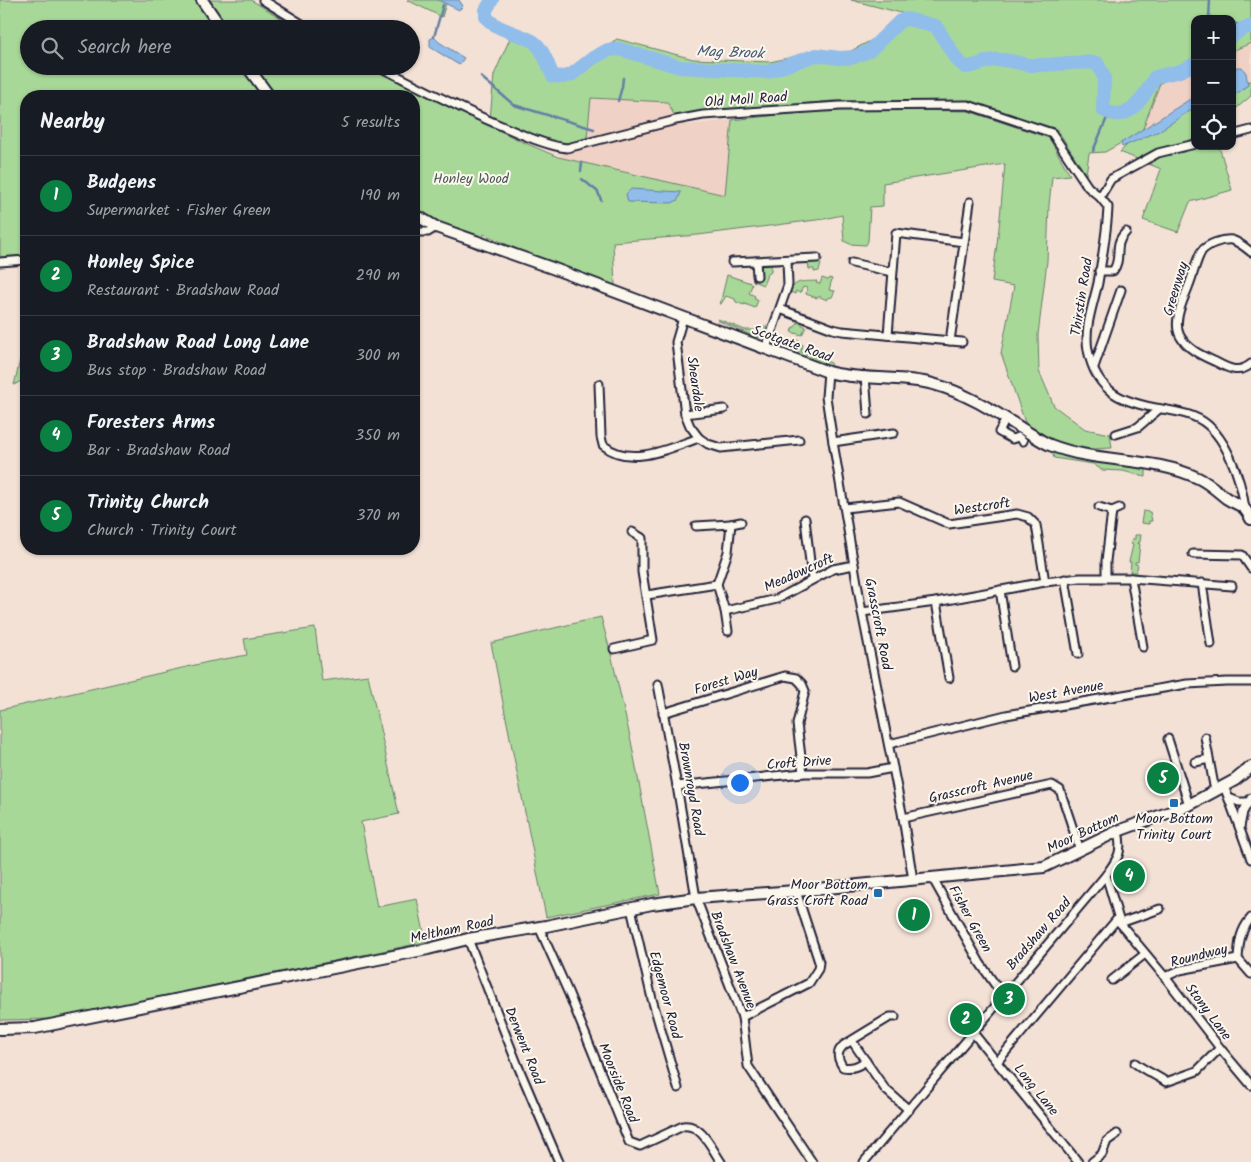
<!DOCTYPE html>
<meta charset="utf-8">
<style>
:root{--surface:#171b24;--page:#242831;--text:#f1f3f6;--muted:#9ea1a6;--line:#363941;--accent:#0b8043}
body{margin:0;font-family:Kalam,sans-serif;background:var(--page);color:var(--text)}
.controls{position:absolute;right:15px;top:15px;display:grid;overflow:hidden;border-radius:10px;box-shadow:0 1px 4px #0004}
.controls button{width:45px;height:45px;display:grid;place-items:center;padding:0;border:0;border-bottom:1px solid var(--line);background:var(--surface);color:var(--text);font:25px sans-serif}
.you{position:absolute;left:739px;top:782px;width:18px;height:18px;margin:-12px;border:4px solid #fff;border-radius:50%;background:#1a73e8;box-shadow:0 0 0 8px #1a73e833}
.badge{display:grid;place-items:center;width:32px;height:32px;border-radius:50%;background:var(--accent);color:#fff;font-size:16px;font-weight:700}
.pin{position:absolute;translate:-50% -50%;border:2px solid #fff;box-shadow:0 1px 5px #0006}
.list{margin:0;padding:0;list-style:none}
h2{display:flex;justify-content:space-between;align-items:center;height:65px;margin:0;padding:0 20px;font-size:21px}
h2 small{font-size:16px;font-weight:400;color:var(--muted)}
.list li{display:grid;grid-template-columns:32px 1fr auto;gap:15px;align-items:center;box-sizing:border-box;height:80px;padding:0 20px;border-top:1px solid var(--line)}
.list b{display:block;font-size:19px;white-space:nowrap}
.list p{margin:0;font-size:16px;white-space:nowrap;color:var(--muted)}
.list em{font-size:16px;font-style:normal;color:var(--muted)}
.icon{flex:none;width:28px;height:28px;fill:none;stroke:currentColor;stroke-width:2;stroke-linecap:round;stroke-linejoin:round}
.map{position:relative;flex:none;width:1251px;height:1162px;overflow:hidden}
.search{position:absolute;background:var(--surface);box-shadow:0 1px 4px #0004;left:20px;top:20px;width:400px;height:55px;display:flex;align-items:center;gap:12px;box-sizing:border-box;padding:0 18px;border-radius:28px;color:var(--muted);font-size:19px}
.panel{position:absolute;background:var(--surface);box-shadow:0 1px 4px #0004;left:20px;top:90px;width:400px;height:465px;border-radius:20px}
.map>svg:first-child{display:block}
</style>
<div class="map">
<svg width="1251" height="1162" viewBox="0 0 1251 1162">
<rect width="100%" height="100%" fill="#f4e1d5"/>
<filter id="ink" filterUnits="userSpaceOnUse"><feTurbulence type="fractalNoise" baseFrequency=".02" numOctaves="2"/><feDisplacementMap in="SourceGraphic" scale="10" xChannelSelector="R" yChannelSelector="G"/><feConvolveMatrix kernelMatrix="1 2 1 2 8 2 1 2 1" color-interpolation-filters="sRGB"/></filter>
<g filter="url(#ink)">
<g fill="#f0d1c5">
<path d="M1251,43V81L1232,85V51Z"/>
<path d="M1195,68V104L1141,131L1160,83Z"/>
<path d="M590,98L668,102L676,118L687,125L732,120L726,195L558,157L587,138Z"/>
</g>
<g fill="#a8d898" stroke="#657d6a">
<path d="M0,0H251L299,29H29V66H366L523,142L558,157L725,195L732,120L833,109L968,111L1049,138L1070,175L1052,177L1049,205L1047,261L1038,335L1039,371L1054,406L1085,429L1110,434L1112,448L1090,449V458L1146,466V477L1123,471L1102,470L1093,464L1054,458L1048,441L1027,428L1001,353L1014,286L992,282L999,228L1005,164L883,183V206L870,207L868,241L866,245L850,244L844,241L842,215L824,219L698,235L613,242L615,286L537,258L484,234L479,250L444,234L414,228V96H26V255L0,257Z"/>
<path d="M407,0H438L446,3L442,17Z"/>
<path d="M851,0H1251V43L1232,51V19H1195V68L1160,83L1142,131L1195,104V146H1219L1232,190L1190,202L1178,232L1143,220L1161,169L1120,152L1139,133L1105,152L1089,153L1086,175L1057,129L968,102L832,101L696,114L676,118L667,102L591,98L587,138C557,153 518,131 490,119L494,75L514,29L536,39L542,47L556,73L561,74L617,39L693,59L770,62L819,51L845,54L872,40L905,14Z"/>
<path d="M1251,81V96L1232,112V85Z"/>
<path d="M815,261L821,264L819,271L814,272V269H809L808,262Z"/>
<path d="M764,264H771V272L767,275L763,285L753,281V277H761V267Z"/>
<path d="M727,275L751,283L752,285L749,293L755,296L754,299L758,300L755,308L745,304V303L744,305L736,302L735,299L726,296L721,304H720Z"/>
<path d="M822,278L828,280L829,278L832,279L829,290L835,291L832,297L828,298L827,300L820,297V296L817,298L806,294L807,288L803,287L800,293L796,291L795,294L790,292C795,279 805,282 817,281L816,283L820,284Z"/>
<path d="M718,319L745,330H757L767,326L765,333L761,332L757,336L762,337L757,338L717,320Z"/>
<path d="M798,322L806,327L802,335L791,332L793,327H795Z"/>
<path d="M26,336V378L14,385Z"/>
<path d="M796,339L803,345L801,352L831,363L830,367L817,364V361L782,348L787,349L789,345L792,346Z"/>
<path d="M1143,511L1150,512L1152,521H1149V524L1141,523Z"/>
<path d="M1135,535H1141L1140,542L1137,543L1140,544L1138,562H1135V564L1138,565L1136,572H1130L1131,562H1129L1133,545L1131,544L1132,539H1135Z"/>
<path d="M601,617L612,658L631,741L660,894L546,917L491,643Z"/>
<path d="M315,628L322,681L368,675L399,814L361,822L377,907L417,899L426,942L51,1019L0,1020V710L208,662L247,655L244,639Z"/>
</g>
<g fill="#90bdea" stroke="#647fa4">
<path d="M438,0H459L463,6L459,10Z"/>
<path d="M434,37L439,42L464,58L459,65L430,47V39Z"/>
<path d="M1237,67H1242L1246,73L1248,85L1239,92L1232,95V70Z"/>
<path d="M1195,96V109L1188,112L1159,131L1122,147L1121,143Z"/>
<path d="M631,189L681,192L678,200L672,203L628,202L626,194Z"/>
</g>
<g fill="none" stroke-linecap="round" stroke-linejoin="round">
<g stroke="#647fa4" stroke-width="2.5">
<path d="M1210,0L1209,18L1214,19"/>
<path d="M1232,23L1248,27"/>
<path d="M434,37L443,5"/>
<path d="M481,77L514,105L594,129"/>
<path d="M618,101L622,87L623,78"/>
<path d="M1093,151L1109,113"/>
<path d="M581,171L582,163"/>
<path d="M582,179L598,192L601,200"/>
</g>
<g stroke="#90bdea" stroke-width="14">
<path d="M492,0L486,10V17C497,31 518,32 534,42C543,48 548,66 553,76L563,77L571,75L593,58L608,50L619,49L680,67L767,72L816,55L840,58L854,57L869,51L900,21L907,19L936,26L956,59L965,67C976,67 984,61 995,60C1007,58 1019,64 1030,65C1053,66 1075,61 1097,63L1104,77L1103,110C1130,125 1144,96 1155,77L1180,71L1195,64"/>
<path d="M1232,36C1238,32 1244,26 1251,27"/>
</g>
<g stroke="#22223b" stroke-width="11">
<g id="street">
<path d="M263,0L310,29"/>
<path d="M378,66C421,88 464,111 509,129C527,137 548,146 567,148L676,120L703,115L840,106L968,105L1052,133L1088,187L1100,197"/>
<path d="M1232,135L1251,130"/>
<path d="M1195,144L1158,153L1111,179L1100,197L1108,207C1107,233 1102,258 1098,283C1093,305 1084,328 1088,350C1096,393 1124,403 1162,409C1174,411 1188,413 1199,419C1226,433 1241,480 1245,508"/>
<path d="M414,232H428L436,227"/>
<path d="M1251,252C1246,248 1239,242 1232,240C1222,239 1207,244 1201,252C1196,261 1193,275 1189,285C1184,299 1172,321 1180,336C1188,350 1203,356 1216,362C1229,369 1239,374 1251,364"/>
<path d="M756,261L757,276"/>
<path d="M0,262L26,260"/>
<path d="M732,262L817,258"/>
<path d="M852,263L892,272"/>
<path d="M1099,271H1113C1123,258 1112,245 1126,232"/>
<path d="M780,309L833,329L842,331L962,342"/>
<path d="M683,318L676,342L685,414L690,426L699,438L708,444L721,448L799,440"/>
<path d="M888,335L896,233L964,242"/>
<path d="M950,341L970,202"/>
<path d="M766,348L788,285L787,260"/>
<path d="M1094,367L1121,290"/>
<path d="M828,372L826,397L833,442L862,612L903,818L913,880"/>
<path d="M865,376L868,414"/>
<path d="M599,384L601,437L603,445C631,468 669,448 699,438"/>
<path d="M685,414L724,409"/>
<path d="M1006,419L999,432L1012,439L1018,437L1023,441"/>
<path d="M1116,434L1138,427L1159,409"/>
<path d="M833,442L894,433"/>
<path d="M1099,507L1112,511"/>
<path d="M845,508L899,502L949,524L1017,514L1028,517L1036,525L1045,582"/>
<path d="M805,519L812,579"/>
<path d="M731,524L741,522"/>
<path d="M696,526L731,524L728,552L717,584"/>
<path d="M1193,554L1242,555L1251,568"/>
<path d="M1106,577V561L1112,511L1119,508"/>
<path d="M1131,578L1143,647"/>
<path d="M1065,579L1078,654"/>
<path d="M1202,583L1211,644"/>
<path d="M1000,590L1012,666"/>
<path d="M647,595L717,584L725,611L777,599L833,569L854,565"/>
<path d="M936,602L949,678"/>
<path d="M725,611L728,631"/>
<path d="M862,612L936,602L1045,582L1080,578H1131L1232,586"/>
<path d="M614,649L653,640L642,572V538L632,532"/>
<path d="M658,684L677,786L696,898L742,1017L748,1066L812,1162"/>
<path d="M663,713L785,676L796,678L802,684L805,691L797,724L803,773"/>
<path d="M1205,737L1215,791"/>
<path d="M1168,739L1189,805"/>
<path d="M889,744L1006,715L1187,684L1227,682H1251"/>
<path d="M1195,762L1209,759"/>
<path d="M677,786L803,773H867L893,768"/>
<path d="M1224,786L1251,859"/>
<path d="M1229,798L1239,802H1248"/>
<path d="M903,818L1052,785L1060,790L1080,850"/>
<path d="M1240,827L1243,812L1251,798"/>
<path d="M1106,875L1120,923L1165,977L1220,1048L1251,1085"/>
<path d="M933,879L980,963L1003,996"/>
<path d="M631,908L652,999L678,1088"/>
<path d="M1251,918C1240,931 1239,942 1238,959L1251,974"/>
<path d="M1120,923L1160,909"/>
<path d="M539,927L569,994L629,1142L640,1146L683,1126C701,1123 712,1149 721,1162"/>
<path d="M468,939L518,1066L559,1162"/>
<path d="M1165,977L1180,970L1238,959"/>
<path d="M1112,980L1145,954"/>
<path d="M742,1017L809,983L818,969L819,962L796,891"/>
<path d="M974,1034L1078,1162"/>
<path d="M852,1041L885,1089L909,1110"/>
<path d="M866,1061C858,1066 852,1069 843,1067C837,1058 836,1052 844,1045L890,1017H895"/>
<path d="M997,1062L1118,918"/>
<path d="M1135,1063C1145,1071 1156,1075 1166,1082L1197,1071L1220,1048"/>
<path d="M864,1162L1106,875C1118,858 1123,853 1118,831"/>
<path d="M1092,1162L1102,1154L1107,1141L1117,1134"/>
</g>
</g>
<g stroke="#22223b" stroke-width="14">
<g id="secondary">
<path d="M202,0L222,29"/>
<path d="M247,66L269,96"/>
<path d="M414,214L436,227L552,268L828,372C861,381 898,375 933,384C966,393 992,410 1021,428C1030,433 1040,441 1050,445C1098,464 1152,456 1198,478C1209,483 1217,491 1226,498C1240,507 1243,503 1251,519"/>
<path d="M0,1029L35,1028L428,949L468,939L546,926L652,904L696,898L796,891L1044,867L1118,831L1189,805L1235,780L1251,767"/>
</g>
</g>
<use href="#street" stroke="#fbf7ec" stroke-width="7"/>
<use href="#secondary" stroke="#fbf7ec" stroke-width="10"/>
</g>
</g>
<g fill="#1f6fb2" stroke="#fbf7ec" stroke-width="2">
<rect x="1169" y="798" width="10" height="10" rx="2.5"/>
<rect x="873" y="888" width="10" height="10" rx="2.5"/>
</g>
<g text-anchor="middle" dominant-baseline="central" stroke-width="4" stroke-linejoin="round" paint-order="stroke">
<g font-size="14" fill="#22223b" stroke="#fbf7ec">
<text transform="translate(746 100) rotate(-4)">Old Moll Road</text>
<text transform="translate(1176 289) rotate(-73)">Greenway</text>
<text transform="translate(1082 297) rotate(-81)">Thirstin Road</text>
<text transform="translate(792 344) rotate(20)">Scotgate Road</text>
<text transform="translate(695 384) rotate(82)">Sheardale</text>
<text transform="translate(982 507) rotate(-8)">Westcroft</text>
<text transform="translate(799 573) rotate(-24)">Meadowcroft</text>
<text transform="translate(878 624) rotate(79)">Grasscroft Road</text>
<text transform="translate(726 681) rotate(-17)">Forest Way</text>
<text transform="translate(1066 692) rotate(-10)">West Avenue</text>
<text transform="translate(799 763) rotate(-4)">Croft Drive</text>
<text transform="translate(981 787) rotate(-13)">Grasscroft Avenue</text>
<text transform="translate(691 789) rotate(80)">Brownroyd Road</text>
<text transform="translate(1083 833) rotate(-25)">Moor Bottom</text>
<text transform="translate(970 919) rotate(61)">Fisher Green</text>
<text transform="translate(452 930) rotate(-12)">Meltham Road</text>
<text transform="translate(1039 934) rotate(-49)">Bradshaw Road</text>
<text transform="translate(1199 956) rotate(-14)">Roundway</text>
<text transform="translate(733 960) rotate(69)">Bradshaw Avenue</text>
<text transform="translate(665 995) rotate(75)">Edgemoor Road</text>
<text transform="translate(1208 1012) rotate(53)">Stony Lane</text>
<text transform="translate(524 1046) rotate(68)">Derwent Road</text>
<text transform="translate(618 1083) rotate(68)">Moorside Road</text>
<text transform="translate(1036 1090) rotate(51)">Long Lane</text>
</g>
<g font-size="14" fill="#4a5957" stroke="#fbf7ec">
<text x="471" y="179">Honley Wood</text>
</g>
<g font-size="14" fill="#22223b" stroke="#fbf7ec">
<text x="1174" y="819">Moor Bottom<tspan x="1174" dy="16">Trinity Court</tspan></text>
<text x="868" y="885" text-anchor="end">Moor Bottom<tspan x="868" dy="16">Grass Croft Road</tspan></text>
</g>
<g font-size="15" font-style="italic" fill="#485878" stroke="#fbf7ec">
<text transform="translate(730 53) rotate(2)">Mag Brook</text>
</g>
</g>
</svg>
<div class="controls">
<button>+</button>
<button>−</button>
<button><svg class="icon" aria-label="locate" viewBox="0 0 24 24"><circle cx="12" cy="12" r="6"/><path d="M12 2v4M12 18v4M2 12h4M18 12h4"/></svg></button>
</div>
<div class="you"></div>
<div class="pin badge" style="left:914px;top:915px">1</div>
<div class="pin badge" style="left:966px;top:1019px">2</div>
<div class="pin badge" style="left:1009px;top:999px">3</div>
<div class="pin badge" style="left:1129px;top:876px">4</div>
<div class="pin badge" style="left:1163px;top:778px">5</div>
<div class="search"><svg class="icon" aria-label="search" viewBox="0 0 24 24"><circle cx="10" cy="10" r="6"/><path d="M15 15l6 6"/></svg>Search here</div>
<section class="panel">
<h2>Nearby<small>5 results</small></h2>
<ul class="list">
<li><span class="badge">1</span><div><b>Budgens</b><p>Supermarket · Fisher Green</p></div><em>190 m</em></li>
<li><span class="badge">2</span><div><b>Honley Spice</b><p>Restaurant · Bradshaw Road</p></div><em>290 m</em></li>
<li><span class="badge">3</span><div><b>Bradshaw Road Long Lane</b><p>Bus stop · Bradshaw Road</p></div><em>300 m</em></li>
<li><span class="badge">4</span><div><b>Foresters Arms</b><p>Bar · Bradshaw Road</p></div><em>350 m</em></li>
<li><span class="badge">5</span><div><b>Trinity Church</b><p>Church · Trinity Court</p></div><em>370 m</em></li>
</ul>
</section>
</div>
